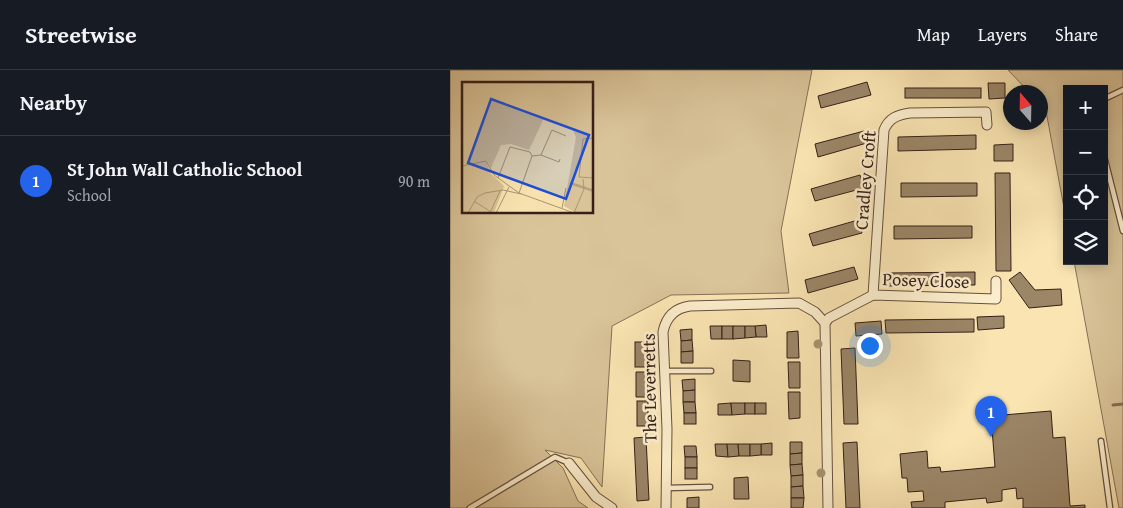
<!DOCTYPE html>
<meta charset="utf-8">
<style>
:root{--surface:#171b24;--page:#242831;--text:#f1f3f6;--muted:#9ea1a6;--line:#363941;--accent:#2563eb}
body{margin:0;font-family:"Gentium Book Plus",serif;background:var(--page);color:var(--text)}
.controls{position:absolute;right:15px;top:15px;display:grid;overflow:hidden;border-radius:0px;box-shadow:0 2px 12px #0003}
.controls button{width:45px;height:45px;display:grid;place-items:center;padding:0;border:0;border-bottom:1px solid var(--line);background:var(--surface);color:var(--text);font:25px sans-serif}
.compass{position:absolute;left:553px;top:15px;width:45px;height:45px;border-radius:50%;background:var(--surface);box-shadow:0 2px 12px #0003;rotate:340deg}
.you{position:absolute;left:419px;top:275px;width:18px;height:18px;margin:-12px;border:4px solid #fff;border-radius:50%;background:#1a73e8;box-shadow:0 0 0 8px #1a73e833}
.badge{display:grid;place-items:center;width:32px;height:32px;border-radius:50%;background:var(--accent);color:#fff;font-size:16px;font-weight:700}
.pin{position:absolute;translate:-50% -41px;filter:drop-shadow(0 1px 2px #0008)}
.pin::after{content:'';position:absolute;top:26px;width:18px;height:15px;background:inherit;clip-path:polygon(0 0,100% 0,50% 100%)}
.list{margin:0;padding:0;list-style:none}
h2{display:flex;justify-content:space-between;align-items:center;height:65px;margin:0;padding:0 20px;font-size:21px}
h2 small{font-size:16px;font-weight:400;color:var(--muted)}
.list li{display:grid;grid-template-columns:32px 1fr auto;gap:15px;align-items:center;box-sizing:border-box;height:90px;padding:0 20px;border-top:1px solid var(--line)}
.list b{display:block;font-size:19px;white-space:nowrap}
.list p{margin:0;font-size:16px;white-space:nowrap;color:var(--muted)}
.list em{font-size:16px;font-style:normal;color:var(--muted)}
.icon{flex:none;width:28px;height:28px;fill:none;stroke:currentColor;stroke-width:2;stroke-linecap:round;stroke-linejoin:round}
.map{position:relative;flex:none;width:673px;height:438px;overflow:hidden}
header{display:flex;align-items:center;gap:30px;box-sizing:border-box;height:70px;padding:0 25px;background:var(--surface);border-bottom:1px solid var(--line)}
header strong{font-size:24px}
nav{display:flex;gap:28px;margin-inline-start:auto;font-size:18px}
main{display:flex}
aside{flex:1;background:var(--surface)}
.map>svg:first-child{display:block}
</style>
<header>
<strong>Streetwise</strong>
<nav><a>Map</a><a>Layers</a><a>Share</a></nav>
</header>
<main>
<aside>
<h2>Nearby<small></small></h2>
<ul class="list">
<li><span class="badge">1</span><div><b>St John Wall Catholic School</b><p>School</p></div><em>90 m</em></li>
</ul>
</aside>
<div class="map">
<svg width="673" height="438" viewBox="0 0 673 438">
<rect width="100%" height="100%" fill="#fae5b2"/>
<filter id="stains"><feTurbulence type="fractalNoise" baseFrequency=".004" numOctaves="4"/><feColorMatrix values="0 0 0 0 .2 0 0 0 0 .09 0 0 0 0 .02 0 0 0 .5 -.17"/></filter>
<radialGradient id="worn" r=".72"><stop offset=".6" stop-color="#630" stop-opacity="0"/><stop offset="1" stop-color="#630" stop-opacity=".3"/></radialGradient>
<g fill="#d9c398" stroke="#877158" fill-rule="evenodd">
<path d="M0,0H362L331,161L339,223L221,225L162,256L152,417L131,388L95,380L113,398L128,431L138,438H0ZM14,14H142V142H14Z"/>
<path d="M558,0H673V438H669L624,191H654V19H617V154L596,41L591,35L590,22H579Z"/>
</g>
<g fill="none" stroke-linecap="round" stroke-linejoin="round">
<path stroke="#836e55" stroke-width="3" d="M663,335L673,334"/>
</g>
<g fill="#9b8668" stroke="#351f18">
<path d="M417,12L421,25L371,38L368,26Z"/>
<path d="M538,13H555V28L539,29Z"/>
<rect x="455" y="18" width="76" height="10"/>
<path d="M414,61L417,73L368,87L365,74Z"/>
<path d="M526,65V79L448,81V67Z"/>
<path d="M563,74V91H544V75Z"/>
<path d="M545,103H560L561,201H546Z"/>
<path d="M410,105L414,118L365,131L361,119Z"/>
<path d="M451,113H527V126L451,127Z"/>
<path d="M408,150L412,163L363,176L359,164Z"/>
<path d="M444,156H522V168L444,169Z"/>
<path d="M404,197L408,209L358,223L355,210Z"/>
<path d="M525,202V215L437,216L436,203Z"/>
<path d="M570,202L585,220L611,219L612,235L579,238L559,210Z"/>
<path d="M554,246V258L528,260L527,247Z"/>
<path d="M524,249V262L436,263L435,250Z"/>
<path d="M431,251L432,264L406,266L405,253Z"/>
<path d="M316,255L317,267H306L305,256Z"/>
<path d="M260,256H272V269H261Z"/>
<rect x="272" y="256" width="11" height="13"/>
<path d="M283,256H295V268L283,269Z"/>
<path d="M295,256H305L306,267L295,268Z"/>
<path d="M242,259V270L231,271L230,260Z"/>
<path d="M348,261L349,288H337V262Z"/>
<path d="M242,270L243,281L231,282V271Z"/>
<rect x="185" y="272" width="11" height="25"/>
<path d="M405,278L408,354H394L391,279Z"/>
<path d="M243,281V293H231V282Z"/>
<path d="M283,290L300,291V312L283,311Z"/>
<path d="M338,292H350V318H339Z"/>
<path d="M186,302H198L197,327H186Z"/>
<path d="M245,309V320L233,321L232,310Z"/>
<path d="M245,320V332H233V321Z"/>
<path d="M338,322H350V348L339,349Z"/>
<rect x="187" y="331" width="11" height="25"/>
<path d="M233,332H245L246,343H234Z"/>
<path d="M281,333L282,345H268V334Z"/>
<path d="M281,333H295V344L282,345Z"/>
<rect x="295" y="333" width="10" height="11"/>
<rect x="305" y="333" width="11" height="11"/>
<path d="M601,341L603,368L615,367L620,436L635,435V438H573V428L567,429L566,418L552,420V431L537,433L536,428L495,432V438H462L461,432L474,431L473,421L458,422L457,408H452L450,384L477,381L478,398L490,397L491,402L545,397L541,346Z"/>
<rect x="234" y="343" width="12" height="11"/>
<path d="M196,367L199,430L187,431L184,368Z"/>
<path d="M340,372H352V383L340,384Z"/>
<path d="M407,372L410,438H396L393,373Z"/>
<path d="M322,373V385H311V374Z"/>
<path d="M265,374H277L278,387L266,386Z"/>
<path d="M277,374H288L289,386L278,387Z"/>
<path d="M288,374H300V386H289Z"/>
<path d="M300,374H311V385L300,386Z"/>
<path d="M234,376H246L247,387H235Z"/>
<path d="M352,383V394L340,395V384Z"/>
<rect x="235" y="387" width="12" height="11"/>
<path d="M352,394L353,405L341,406L340,395Z"/>
<rect x="235" y="398" width="12" height="11"/>
<path d="M353,405V416L341,417V406Z"/>
<path d="M298,407L299,429H284V408Z"/>
<path d="M353,416L354,428H341V417Z"/>
<path d="M249,427V438H237V428Z"/>
<path d="M341,428H354L353,438H341Z"/>
</g>
<g fill="none" stroke-linecap="round" stroke-linejoin="round">
<g stroke="#66503e" stroke-width="7">
<g id="lane">
<path d="M654,29L673,20"/>
<path d="M654,86L673,161"/>
<path d="M214,301H261"/>
<path d="M651,371L660,438"/>
<path d="M216,418L260,417"/>
<path d="M20,438L105,387L119,393"/>
</g>
</g>
<g stroke="#66503e" stroke-width="11">
<g id="street">
<path d="M423,225L434,60C439,48 447,45 460,43L536,42L537,55"/>
<path d="M119,393L146,427L162,438"/>
<path d="M216,438L217,359L213,262C216,247 225,238 240,236L349,233L365,242L375,253"/>
<path d="M378,438L375,253L379,248L423,225L546,229V211"/>
</g>
</g>
<use href="#lane" stroke="#fceecd" stroke-width="4.5"/>
<use href="#street" stroke="#fceecd" stroke-width="9"/>
</g>
<g fill="#a99372">
<circle cx="368" cy="274" r="4.5"/>
<circle cx="371" cy="403" r="4.5"/>
</g>
<g text-anchor="middle" dominant-baseline="central" stroke-width="5" stroke-linejoin="round" paint-order="stroke">
<g font-size="18" fill="#351f18" stroke="#fceecd">
<text transform="translate(415 110) rotate(-85)">Cradley Croft</text>
<text transform="translate(476 210) rotate(2)">Posey Close</text>
<text transform="translate(199 318) rotate(-91)">The Leverretts</text>
</g>
</g>
<g transform="translate(12 12)">
<rect width="131" height="131" fill="#fae5b2"/>
<path d="M0,0H131V131H114L102,124L114,55L110,46L82,36L67,68L49,62L39,63L29,86L24,78L28,91L42,104L32,131H0Z" fill="#d9c398"/>
<path fill="none" stroke="#b7a27e" stroke-width="2.5" d="M108,101L132,109"/>
<path fill="none" stroke="#ab9674" stroke-width="1" d="M132,56L121,57L117,95L132,96M79,73L90,48L104,54M0,84L24,79L32,93L57,111L112,131M36,96L48,65L68,70L70,74M57,111L70,74L79,73L97,80L98,77M12,119L29,130M100,126L104,106M6,131L15,115L23,111L41,108L59,112M28,131L38,109M34,131L47,105M112,131L122,107L121,97"/>
<path fill="#1d4ed8" fill-opacity="0.15" stroke="#1d4ed8" stroke-width="2.5" d="M29,17L127,53L104,117L6,81Z"/>
<rect width="131" height="131" fill="none" stroke="#351f18" stroke-width="2.5"/>
</g>
<rect width="100%" height="100%" filter="url(#stains)"/>
<rect width="100%" height="100%" fill="url(#worn)"/>
</svg>
<div class="controls">
<button>+</button>
<button>−</button>
<button><svg class="icon" aria-label="locate" viewBox="0 0 24 24"><circle cx="12" cy="12" r="6"/><path d="M12 2v4M12 18v4M2 12h4M18 12h4"/></svg></button>
<button><svg class="icon" aria-label="layers" viewBox="0 0 24 24"><path d="M12 4l9 5-9 5-9-5zM3 14l9 5 9-5"/></svg></button>
</div>
<svg class="compass" viewBox="-18 -18 36 36"><path d="M0-13l5 13h-10z" fill="#e53935"/><path d="M0 13l5-13h-10z" fill="#9ea1a6"/></svg>
<div class="you"></div>
<div class="pin badge" style="left:541px;top:367px">1</div>
</div>
</main>
